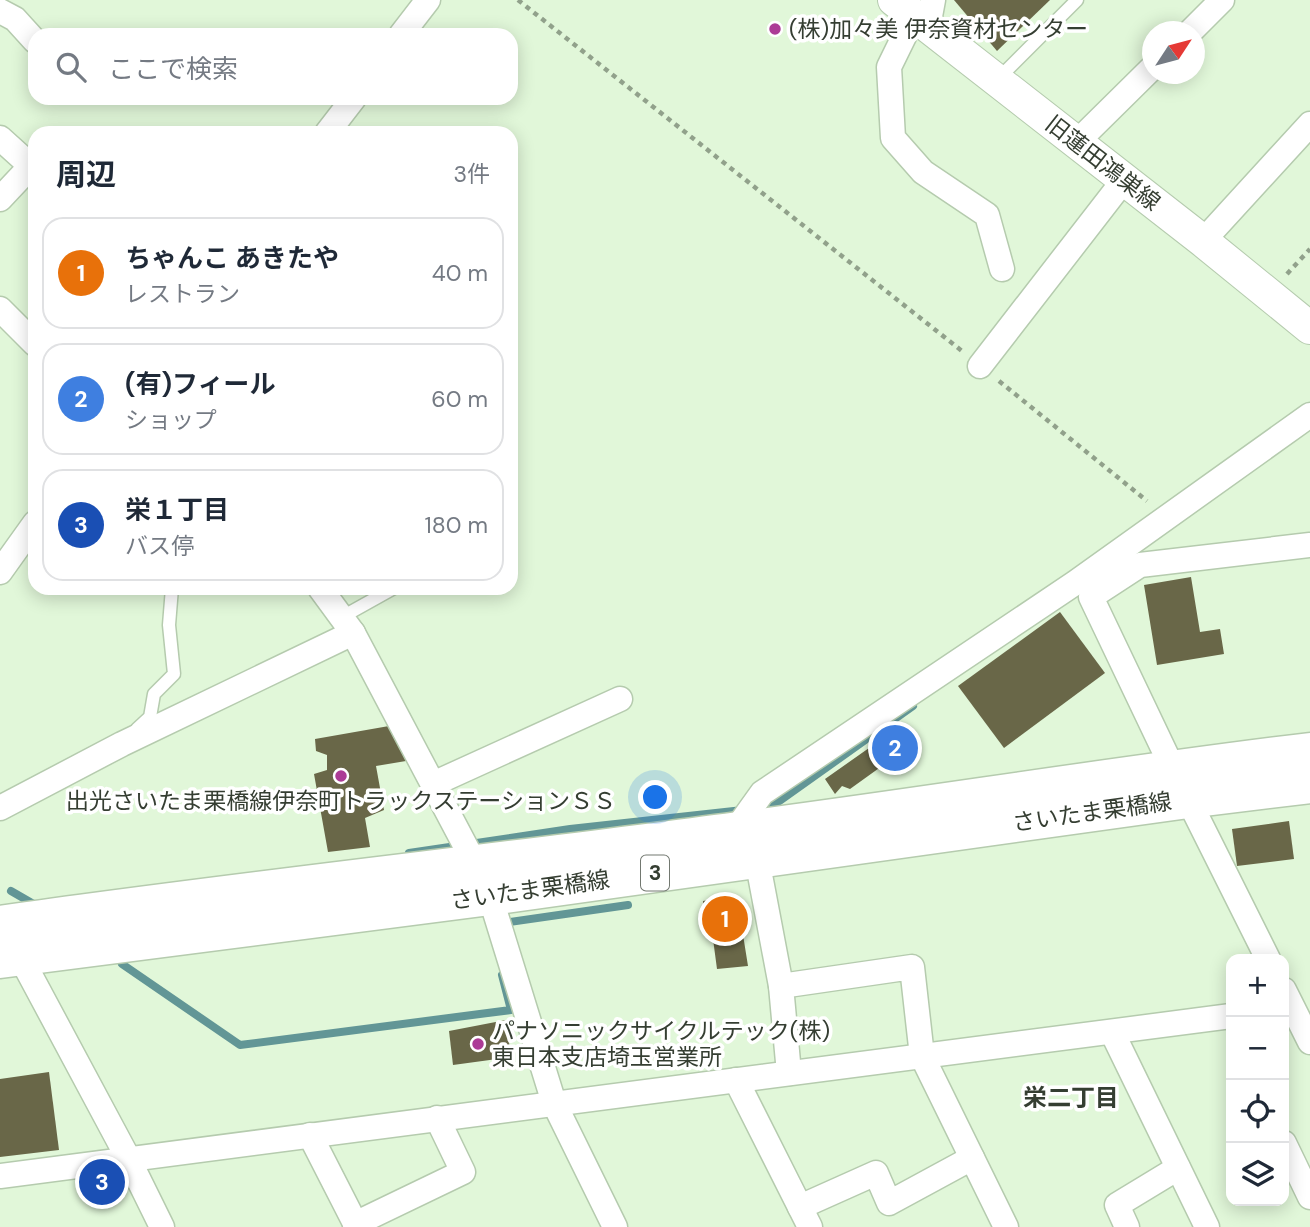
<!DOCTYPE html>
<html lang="ja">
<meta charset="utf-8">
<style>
:root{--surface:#fff;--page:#f6f6f7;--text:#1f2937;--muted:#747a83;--line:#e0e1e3;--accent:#ac3b96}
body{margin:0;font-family:"DM Sans","Noto Sans JP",sans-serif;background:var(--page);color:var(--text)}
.controls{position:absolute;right:21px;bottom:21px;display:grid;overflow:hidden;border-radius:14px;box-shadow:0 4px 18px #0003}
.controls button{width:63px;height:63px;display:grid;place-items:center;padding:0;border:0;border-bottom:2px solid var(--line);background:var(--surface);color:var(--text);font:35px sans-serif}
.compass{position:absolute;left:1142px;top:21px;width:63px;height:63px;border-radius:50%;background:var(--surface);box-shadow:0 4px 18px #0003;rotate:54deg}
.you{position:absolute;left:656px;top:798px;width:24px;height:24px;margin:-18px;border:5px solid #fff;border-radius:50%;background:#1a73e8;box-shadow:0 0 0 10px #1a73e833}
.badge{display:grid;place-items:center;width:46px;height:46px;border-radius:50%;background:var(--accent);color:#fff;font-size:23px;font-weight:700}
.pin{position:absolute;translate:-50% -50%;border:4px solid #fff;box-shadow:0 2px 7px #0006}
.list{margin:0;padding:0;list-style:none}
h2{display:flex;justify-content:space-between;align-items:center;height:91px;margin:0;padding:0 28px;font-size:30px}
h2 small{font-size:23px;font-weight:400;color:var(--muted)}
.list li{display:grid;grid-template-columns:46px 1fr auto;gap:21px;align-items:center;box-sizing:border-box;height:112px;margin:0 14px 14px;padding:0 14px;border:2px solid var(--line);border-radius:21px}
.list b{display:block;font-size:26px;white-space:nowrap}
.list p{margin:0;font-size:23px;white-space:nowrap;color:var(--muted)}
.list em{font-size:23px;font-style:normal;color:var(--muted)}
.icon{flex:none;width:38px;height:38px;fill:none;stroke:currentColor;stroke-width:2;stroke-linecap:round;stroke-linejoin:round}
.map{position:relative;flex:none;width:1310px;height:1227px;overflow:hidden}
.search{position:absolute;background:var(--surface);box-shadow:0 4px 18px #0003;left:28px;top:28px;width:490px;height:77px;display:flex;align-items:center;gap:18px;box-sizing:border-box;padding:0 24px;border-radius:21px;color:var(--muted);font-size:26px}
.panel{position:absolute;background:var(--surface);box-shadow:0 4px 18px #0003;left:28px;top:126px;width:490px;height:469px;border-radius:21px}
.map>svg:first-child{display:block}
</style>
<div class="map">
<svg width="1310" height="1227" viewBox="0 0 1310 1227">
<rect width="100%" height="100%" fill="#e1f7d9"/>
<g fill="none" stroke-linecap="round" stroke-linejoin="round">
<g stroke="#629696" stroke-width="8">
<path d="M759,808L771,807L913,706"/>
<path d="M409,853L570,829L743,810"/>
<path d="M11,891L37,906"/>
<path d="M503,923L628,905"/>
<path d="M122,964L240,1045L511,1010L502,975"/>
</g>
</g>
<g fill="#696748">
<path d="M954,0H1050L997,51Z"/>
<path d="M1191,577L1200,632L1220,629L1224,654L1157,665L1144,585Z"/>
<path d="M1060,612L1105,673L1004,748L958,686Z"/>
<path d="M389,726L406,761L376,766L384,810L365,818L370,847L328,852L314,774L327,770V755L316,751L315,739Z"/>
<path d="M898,731L913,756L889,765L878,743Z"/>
<path d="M869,748L882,766L850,789L842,786L835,794L825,779Z"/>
<path d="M1289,821L1294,859L1237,866L1232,829Z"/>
<path d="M736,895L739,903L743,902L745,913L740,916L748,966L717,969L711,924L704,925L703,901Z"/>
<path d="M506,1020L511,1057L453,1065L449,1031Z"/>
<path d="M49,1072L59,1150L0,1157V1079Z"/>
</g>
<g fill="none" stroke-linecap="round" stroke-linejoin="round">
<g stroke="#b5cbae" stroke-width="15">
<g id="service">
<path d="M997,80L1077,0"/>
<path d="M342,617L394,588"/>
<path d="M137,729L150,717L154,694L174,674L169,625L172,588"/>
</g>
</g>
<g stroke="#b5cbae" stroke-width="27">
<g id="minor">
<path d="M0,11L15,19L35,41"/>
<path d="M914,16L889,67L893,138L923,172L987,215L1002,269"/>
<path d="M928,27L933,0"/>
<path d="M1190,32L1222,0"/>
<path d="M401,35L428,0"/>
<path d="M327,133L354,98"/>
<path d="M0,138L31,166L0,199"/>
<path d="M1077,142L1152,68"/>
<path d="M1203,241L1310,124"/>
<path d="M0,309L35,344"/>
<path d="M980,366L1124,180"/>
<path d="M0,572L35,523"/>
<path d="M320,588L353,633L475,864"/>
<path d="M433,784L620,699"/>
<path d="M0,808L122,744L353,633"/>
<path d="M734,832L762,793L1075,583L1310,415"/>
<path d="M757,859L781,986"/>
<path d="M490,896L554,1103L615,1227"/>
<path d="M14,945L128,1158L162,1227"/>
<path d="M1268,959L1173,769L1091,597L1140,565L1310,545"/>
<path d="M1284,990L1310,1042"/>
<path d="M1112,1032L1207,1227"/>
<path d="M789,1073L781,986L912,967L922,1056L1006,1227"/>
<path d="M736,1080L810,1227"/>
<path d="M310,1135L357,1227"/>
<path d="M1284,1143L1310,1197"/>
<path d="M0,1176L1231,1016"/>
<path d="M800,1207L876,1173L889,1203L972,1158"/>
<path d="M355,1224L463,1172L437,1118"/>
<path d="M1127,1227L1117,1205L1178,1168"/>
</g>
</g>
<g stroke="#b5cbae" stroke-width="34">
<path id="tertiary" d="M894,0L1203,241L1310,328"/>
</g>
<g stroke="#b5cbae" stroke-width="41">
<g id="primary">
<path d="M0,925C245,890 492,864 738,831C929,806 1119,775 1310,752"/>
<path d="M0,959L490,896L1188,799L1310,784"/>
</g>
</g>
<g stroke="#91a18b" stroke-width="4.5" stroke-dasharray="5 5" stroke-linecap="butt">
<path d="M518,0L962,351"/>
<path d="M1287,274L1310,249"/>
<path d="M999,381L1147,501"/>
</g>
<use href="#service" stroke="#fff" stroke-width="12"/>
<use href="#minor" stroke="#fff" stroke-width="24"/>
<use href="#tertiary" stroke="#fff" stroke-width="32"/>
<use href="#primary" stroke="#fff" stroke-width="38"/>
</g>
<g fill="#ac3b96" stroke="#fff" stroke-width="2.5">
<circle cx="775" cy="29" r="7"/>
<circle cx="341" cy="776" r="7"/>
<circle cx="478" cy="1044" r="7"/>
</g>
<g text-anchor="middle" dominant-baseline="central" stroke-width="7" stroke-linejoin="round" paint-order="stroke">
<rect fill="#fff" stroke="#727870" stroke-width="2" x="641" y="855.5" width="28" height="35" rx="5"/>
<g font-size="21" font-weight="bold" fill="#353e32">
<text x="655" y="873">3</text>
</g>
<g font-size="23" fill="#353e32" stroke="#fff" text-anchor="start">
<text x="789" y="29">(株)加々美 伊奈資材センター</text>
<text x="341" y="801" text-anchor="middle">出光さいたま栗橋線伊奈町トラックステーションＳＳ</text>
<text x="492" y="1031">パナソニックサイクルテック(株)<tspan x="492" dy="26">東日本支店埼玉営業所</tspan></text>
</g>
<g font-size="23" fill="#353e32" stroke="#fff">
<text transform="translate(1103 163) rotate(38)">旧蓮田鴻巣線</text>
<text transform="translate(1092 812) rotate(-8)">さいたま栗橋線</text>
<text transform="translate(530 890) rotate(-8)">さいたま栗橋線</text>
</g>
<g font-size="24" font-weight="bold" fill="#353e32" stroke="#fff">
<text x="1071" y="1097">栄二丁目</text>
</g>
</g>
</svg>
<div class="controls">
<button>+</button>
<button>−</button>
<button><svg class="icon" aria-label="locate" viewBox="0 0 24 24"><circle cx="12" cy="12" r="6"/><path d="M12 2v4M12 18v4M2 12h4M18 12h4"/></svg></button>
<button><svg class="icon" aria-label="layers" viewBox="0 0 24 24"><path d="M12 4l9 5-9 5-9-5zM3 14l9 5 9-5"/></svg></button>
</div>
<svg class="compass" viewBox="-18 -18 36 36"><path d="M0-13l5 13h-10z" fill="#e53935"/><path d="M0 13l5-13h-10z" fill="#747a83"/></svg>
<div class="you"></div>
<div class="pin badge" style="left:725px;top:919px;background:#e8710a">1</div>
<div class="pin badge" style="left:895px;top:748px;background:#3f7fe0">2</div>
<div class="pin badge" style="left:102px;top:1182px;background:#1a4fb4">3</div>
<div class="search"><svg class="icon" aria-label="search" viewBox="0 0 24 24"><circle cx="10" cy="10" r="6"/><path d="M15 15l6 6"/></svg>ここで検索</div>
<section class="panel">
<h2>周辺<small>3件</small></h2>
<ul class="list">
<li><span class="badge" style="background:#e8710a">1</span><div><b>ちゃんこ あきたや</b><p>レストラン</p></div><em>40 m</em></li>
<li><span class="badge" style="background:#3f7fe0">2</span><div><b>(有)フィール</b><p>ショップ</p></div><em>60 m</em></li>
<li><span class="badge" style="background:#1a4fb4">3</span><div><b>栄１丁目</b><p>バス停</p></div><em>180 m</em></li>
</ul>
</section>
</div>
